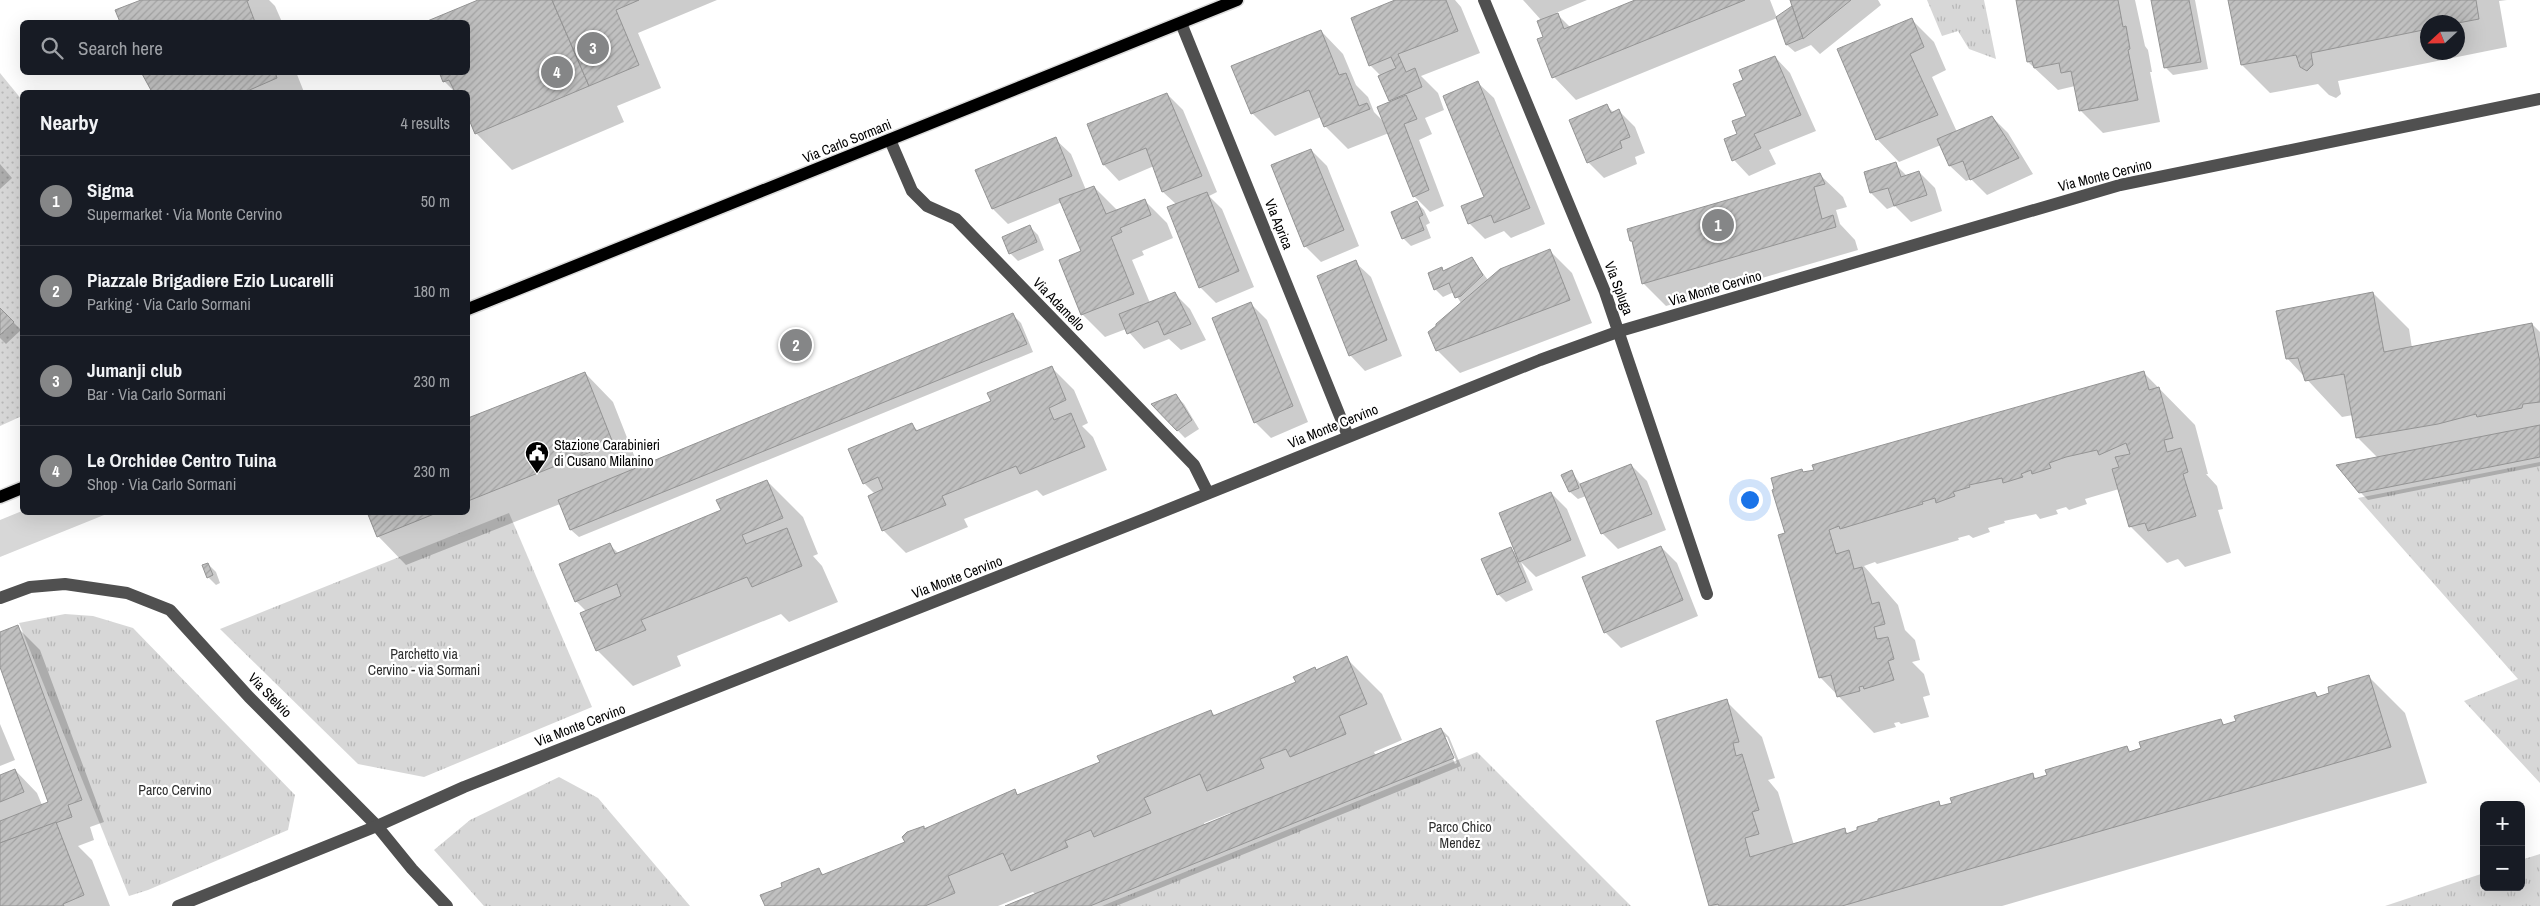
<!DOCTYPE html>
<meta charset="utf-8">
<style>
:root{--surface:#171b24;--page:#242831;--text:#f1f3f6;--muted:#9ea1a6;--line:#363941;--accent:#858687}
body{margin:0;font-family:"Archivo Narrow",sans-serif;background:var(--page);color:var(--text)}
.controls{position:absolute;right:15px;bottom:15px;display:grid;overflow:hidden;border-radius:8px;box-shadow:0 5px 20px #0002}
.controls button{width:45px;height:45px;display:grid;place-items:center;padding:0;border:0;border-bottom:1px solid var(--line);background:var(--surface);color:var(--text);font:25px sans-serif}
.compass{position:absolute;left:2420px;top:15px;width:45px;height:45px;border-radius:50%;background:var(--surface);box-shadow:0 5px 20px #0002;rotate:248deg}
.you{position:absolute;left:1749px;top:499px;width:18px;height:18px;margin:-12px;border:4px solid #fff;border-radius:50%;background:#1a73e8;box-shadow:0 0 0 8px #1a73e833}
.badge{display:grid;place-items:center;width:32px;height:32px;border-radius:50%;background:var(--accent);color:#fff;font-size:16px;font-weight:700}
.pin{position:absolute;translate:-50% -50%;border:2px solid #fff;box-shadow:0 1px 5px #0006}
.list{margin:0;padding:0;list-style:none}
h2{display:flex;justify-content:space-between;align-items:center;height:65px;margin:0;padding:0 20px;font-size:21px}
h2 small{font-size:16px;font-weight:400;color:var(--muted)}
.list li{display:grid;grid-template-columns:32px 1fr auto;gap:15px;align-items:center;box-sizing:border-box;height:90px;padding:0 20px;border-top:1px solid var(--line)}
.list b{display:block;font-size:19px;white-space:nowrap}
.list p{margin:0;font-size:16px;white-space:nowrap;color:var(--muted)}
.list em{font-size:16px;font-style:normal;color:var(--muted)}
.icon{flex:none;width:28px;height:28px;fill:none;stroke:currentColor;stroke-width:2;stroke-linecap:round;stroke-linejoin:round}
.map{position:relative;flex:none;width:2540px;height:906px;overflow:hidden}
.search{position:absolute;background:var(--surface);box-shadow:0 5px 20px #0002;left:20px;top:20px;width:450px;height:55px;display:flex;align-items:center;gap:12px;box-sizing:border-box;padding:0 18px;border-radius:8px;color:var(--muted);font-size:19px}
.panel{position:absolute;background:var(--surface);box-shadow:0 5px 20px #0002;left:20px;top:90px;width:450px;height:425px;border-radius:8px}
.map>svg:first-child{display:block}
</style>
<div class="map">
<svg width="2540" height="906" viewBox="0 0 2540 906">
<defs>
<pattern id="park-tufts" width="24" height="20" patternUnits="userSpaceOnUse" patternTransform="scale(1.25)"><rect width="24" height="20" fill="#d7d7d7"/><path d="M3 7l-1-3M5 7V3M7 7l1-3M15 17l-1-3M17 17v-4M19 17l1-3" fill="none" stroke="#b7b7b7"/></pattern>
<pattern id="garden-dots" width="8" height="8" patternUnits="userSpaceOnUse" patternTransform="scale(1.25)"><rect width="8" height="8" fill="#d7d7d7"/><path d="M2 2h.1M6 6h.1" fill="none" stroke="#b7b7b7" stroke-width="1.8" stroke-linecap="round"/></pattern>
<pattern id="building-hatch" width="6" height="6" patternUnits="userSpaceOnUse" patternTransform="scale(1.25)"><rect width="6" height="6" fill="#c0c0c0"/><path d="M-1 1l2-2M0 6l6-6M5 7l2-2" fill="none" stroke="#a3a3a3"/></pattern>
</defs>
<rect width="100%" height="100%" fill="#fff"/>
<path fill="#d7d7d7" d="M22,511V512L109,513L0,557V520Z"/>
<g fill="url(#park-tufts)">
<path d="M1927,0H1984L1996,59L1969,49L1958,31L1942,36Z"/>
<path d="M2540,462V783L2464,701L2518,679L2358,498Z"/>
<path d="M509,513L592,707L424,777L358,764L220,629Z"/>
<path d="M65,614L93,616L133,628L295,795L288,830L148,890L129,896L19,623Z"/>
<path d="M1477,752L1631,906H1102Z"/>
<path d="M559,777L598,798L690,906H484L434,850L470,820Z"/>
<path d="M2540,854V906H2385L2484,873V887H2521V860Z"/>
</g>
<path fill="url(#garden-dots)" d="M0,73L22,100V416L0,426Z"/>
<g fill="#0003" fill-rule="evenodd">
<path d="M141,0H269L275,6L282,22H122L117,11Z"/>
<path d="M481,0H717L638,33L661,88L617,106L624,122L512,170L476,133L468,116V92H455L444,81L468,72V22H428Z"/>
<path d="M1398,0H1455L1461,7L1480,53L1421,76L1438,93L1444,110L1425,118L1432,134L1419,140L1444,206L1430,212L1414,196L1389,133L1348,149L1325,126L1321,117L1275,136L1252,113L1321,31L1343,54L1356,85L1368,97L1374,112L1384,122L1392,102L1381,76L1370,65Z"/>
<path d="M1523,0H1587L1556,13L1570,27L1638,0H1770L1777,18L1793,7L1791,0H1878L1881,5L1820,54L1811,45L1795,52L1787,45L1777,18L1576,100L1554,77L1542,21Z"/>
<path d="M2017,0H2135L2145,46L2148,50L2152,72H2150L2160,122L2103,133L2080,110L2075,86L2058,90L2028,62Z"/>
<path d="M2152,0H2195L2208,69L2173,75L2165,67Z"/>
<path d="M2228,0H2507L2499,1L2507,47L2338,81L2341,94L2336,98L2329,95L2318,84L2270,93L2242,65ZM2428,22H2458V52H2428Z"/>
<path d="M1911,19L1934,42L1946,70L1932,77L1957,132L1992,117L2008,133L2033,174L1987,195L1971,179L1966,181L1950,166L1941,145L1899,162L1877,139Z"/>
<path d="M1775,57L1790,73L1816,131L1769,150L1776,164L1749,176L1734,160L1725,140L1739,135Z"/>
<path d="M143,72H296L304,92H152Z"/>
<path d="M1478,83L1494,98L1545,224L1511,238L1504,231L1485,239L1469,223L1485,198Z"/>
<path d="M1167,94L1183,110L1217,192L1209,196L1222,209L1254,287L1216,303L1200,287L1177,205L1163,192L1154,166L1119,181L1104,165Z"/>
<path d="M1606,105L1614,113L1619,111L1635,127L1645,153L1635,157L1637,164L1604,178L1588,162Z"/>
<path d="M1055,139L1071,154L1086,190L1094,187L1117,210L1144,200L1167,223L1173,238L1142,251L1144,255L1132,260L1150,303L1174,293L1190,309L1206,340L1181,350L1169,339L1144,349L1126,329L1105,337L1082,314L1083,252L1062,202L1008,224L993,209Z"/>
<path d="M1311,150L1327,166L1359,246L1321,262L1305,246Z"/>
<path d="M0,164L12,178L0,189Z"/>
<path d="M1895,164L1907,176L1919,172L1935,188L1942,211L1911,222L1895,206L1887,209L1871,193L1866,172Z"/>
<path d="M1820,175L1843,197L1847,207L1836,210L1840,224L1855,240L1858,250L1666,306L1643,283L1634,244L1631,241Z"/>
<path d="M1416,202L1424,210L1430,223L1426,225L1431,238L1411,246L1403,238Z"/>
<path d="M1030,227L1038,235L1044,250L1018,261L1010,253Z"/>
<path d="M1550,251L1572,273L1592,323L1460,373L1437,350L1461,303L1454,292L1443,297L1435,289L1441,269L1444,272L1472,259L1488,280Z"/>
<path d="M1355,262L1371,277L1402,356L1365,371L1350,355Z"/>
<path d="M2373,293L2409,329L2412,348L2532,324L2540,332V466L2368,500L2360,492L2378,458L2357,437L2353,415L2342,417L2287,358Z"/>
<path d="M1251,304L1267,320L1308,422L1271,438L1255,422Z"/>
<path d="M0,309L21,330L6,344L0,338Z"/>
<path d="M1013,315L1021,323L1033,352L579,537L571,530L560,504L406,565L378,536L368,512H468V420L585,373L613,402L639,468Z"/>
<path d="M1051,367L1074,390L1088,423L1082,426L1093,437L1107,470L1043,496L1037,490L964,519L968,527L906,553L883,530L875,494L864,483L912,425L919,432L992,402Z"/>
<path d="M2143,372L2195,425L2208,474H2206L2217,486L2223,509L2218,510L2231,553L2185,567L2178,559L2167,563L2130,526L2119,489L2085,499L2087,504L2069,510L2066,507L2056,510L2058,514L2040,519L2036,514L2004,521L2005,523L1988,528L1990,532L1973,538L1969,535L1958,538L1959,540L1877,564L1875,562L1864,566L1898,605L1905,630L1915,640L1920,660L1912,662L1924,674L1930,695L1923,697L1929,717L1901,724L1899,722L1894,723L1896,727L1874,733L1820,677L1787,534L1802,471L1805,473Z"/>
<path d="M1176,396L1184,404L1199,429L1185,438L1153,405Z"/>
<path d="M1631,465L1647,481L1666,530L1618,549L1602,533L1586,496L1578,499L1570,492L1563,475L1572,472L1581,485Z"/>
<path d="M767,481L803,517L818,554L813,556L822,566L838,602L789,622L781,614L677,656L681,666L633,686L597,650L586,611L576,601L610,545L618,553L722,511Z"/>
<path d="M1551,493L1567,509L1586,556L1536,577L1521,562L1533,590L1506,602L1498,594L1511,549L1519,557Z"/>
<path d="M1661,547L1677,563L1698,616L1621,648L1605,632Z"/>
<path d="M208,564L216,572L220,583L216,585L208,577Z"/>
<path d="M17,627L40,650L104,822L90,827L94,840L78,846L92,860L110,906H0V776L15,770L37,793L42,805L50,802L0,664V633Z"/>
<path d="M1346,658L1382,694L1402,740L1374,752L1376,756L1441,729L1449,737L1461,766L1116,906H1009L1036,895L1033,892L998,906H766L783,887L818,869L825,876L907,843L924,827L926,829L1015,791L1019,796L1102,763L1210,711L1216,716L1297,683ZM1444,737H1447L1457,763L1455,764ZM1230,813L1232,815L1205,826L1204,823Z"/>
<path d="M2369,677L2405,713L2427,783L2002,906H1710L1657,722L1726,701L1762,737L1775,778L1768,780L1778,792L1794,845L1844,830L1849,834L1938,802L1943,807L2032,775L2037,779L2127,747L2131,752L2221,721L2225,725L2315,693L2319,697Z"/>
<path d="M0,724L15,760L0,766Z"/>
</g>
<g fill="url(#building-hatch)" stroke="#949494">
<path d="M141,0H249L247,1L255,22H120L115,10Z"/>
<path d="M478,0H552L589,86L475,134L468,117V92H455L449,80L443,82L439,72H468V22H425Z"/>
<path d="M552,0H639L616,10L639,65L589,86Z"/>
<path d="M1395,0H1446L1458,31L1398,54L1406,72L1415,68L1422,87L1389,101L1378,76L1396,68L1391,57L1369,66L1351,18Z"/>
<path d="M1635,0H1745L1552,78L1537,39L1543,37L1537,21L1558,13L1564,29Z"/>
<path d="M1790,0H1851L1803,39Z"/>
<path d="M2016,0H2118L2123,27L2126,26L2130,49L2128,50L2138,100L2079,111L2071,71L2061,73L2059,63L2034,68L2032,61L2027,62Z"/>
<path d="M2151,0H2189L2201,62L2164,68Z"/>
<path d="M2228,0H2476L2479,19L2458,23L2428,22V29L2311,53L2313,65L2307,71L2300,67L2296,55L2241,65Z"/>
<path d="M1792,6L1803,38L1786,45L1776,17Z"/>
<path d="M1912,18L1924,47L1910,54L1938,115L1876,140L1837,49Z"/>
<path d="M1321,30L1339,75L1346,73L1359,106L1367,103L1370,109L1324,127L1309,90L1251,114L1231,66Z"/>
<path d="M1775,56L1801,115L1754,134L1761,148L1732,161L1724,139L1737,134L1732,121L1746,116L1733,84L1743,80L1739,70Z"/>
<path d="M141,72H275L277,78L245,92H152Z"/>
<path d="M1478,81L1530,208L1494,223L1491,215L1468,224L1461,206L1484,197L1443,96Z"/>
<path d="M1167,93L1202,176L1162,192L1146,148L1103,165L1087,124Z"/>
<path d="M1406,95L1417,119L1404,124L1429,190L1413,197L1377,107Z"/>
<path d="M1607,104L1611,113L1619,109L1630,137L1620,141L1622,148L1587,163L1569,120Z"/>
<path d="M1992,116L2019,158L1970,180L1963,161L1949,166L1937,139Z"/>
<path d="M1056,137L1072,176L992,209L975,170Z"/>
<path d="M1311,149L1344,230L1304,247L1271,165Z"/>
<path d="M1896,162L1901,177L1919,171L1927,195L1894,206L1888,188L1870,193L1864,172Z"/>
<path d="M1820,173L1825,184L1814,187L1822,219L1833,215L1836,227L1642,284L1632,241H1630L1627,229Z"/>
<path d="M1094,186L1106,214L1145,199L1151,215L1120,228L1122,232L1111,237L1134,294L1081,315L1059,260L1081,251L1059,199Z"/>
<path d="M1207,192L1239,271L1199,288L1167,207Z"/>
<path d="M1417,201L1423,215L1419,217L1424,230L1402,239L1391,212Z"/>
<path d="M1030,225L1037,242L1009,254L1002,237Z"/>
<path d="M1550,249L1570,300L1436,351L1428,332L1436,326V324L1500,269Z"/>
<path d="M1472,257L1483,275L1461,296L1455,298L1449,283L1434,290L1428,273L1442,267L1443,271Z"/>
<path d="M1356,260L1387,340L1349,356L1317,276Z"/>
<path d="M1175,292L1191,324L1164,335L1158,321L1127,334L1119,314Z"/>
<path d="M2373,292L2384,352L2532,323L2540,362V402L2523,404L2522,408L2477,417L2476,414L2438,424L2356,438L2344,374L2305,381L2298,358L2286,359L2276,311Z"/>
<path d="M1251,302L1293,406L1254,423L1212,318Z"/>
<path d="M0,308L14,322L0,335Z"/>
<path d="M1013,313L1027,344L570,530L558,500Z"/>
<path d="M1052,366L1066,400L1049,408L1054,420L1071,413L1085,447L1020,474L1016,466L942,496L946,505L882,531L868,496L883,489L878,477L863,484L848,449L912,423L916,431L991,401L987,393Z"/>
<path d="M2144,371L2149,390L2159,387L2173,438L2164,440L2167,452L2181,448L2188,472L2183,474L2196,516L2148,531L2145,523L2129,527L2112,469L2119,467L2115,457L2130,454L2126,443L2099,455L2097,450L2066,457L2049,463L2051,468L2032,474L2031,470L2021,474L2023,477L2003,483L2002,478L1969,485L1970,487L1953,492L1955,496L1936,503L1935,498L1922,502L1923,504L1840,529L1839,526L1829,530L1836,554L1849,550L1854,569L1862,567L1872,604L1879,602L1885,624L1874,627L1877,639L1888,637L1894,659L1888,661L1894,680L1864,689L1863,686L1859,687L1860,691L1837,697L1831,675L1819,678L1778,535L1785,533L1772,490L1774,489L1771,478L1802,469L1803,472L1814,470L1812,465Z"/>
<path d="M585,372L613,443L468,501V418Z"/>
<path d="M1176,394L1192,420L1177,431L1151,404Z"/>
<path d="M2540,425V457L2359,493L2336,465Z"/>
<path d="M1631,464L1652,514L1601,534L1580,484Z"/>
<path d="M1572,470L1579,488L1569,492L1561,475Z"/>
<path d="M767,480L783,518L742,535L746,544L787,528L802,566L752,587L747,577L641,620L646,630L596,651L580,613L621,596L617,584L575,602L559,564L610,543L615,554L721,510L716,500Z"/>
<path d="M1551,492L1571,540L1519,562L1499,513Z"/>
<path d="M367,512H439L377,537Z"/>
<path d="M1661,546L1683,600L1604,633L1582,577Z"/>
<path d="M1511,547L1526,582L1497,595L1481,559Z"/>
<path d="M208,563L213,575L207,578L202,565Z"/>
<path d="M18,625L82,800L68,805L72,817L0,843V821L48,802L0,667V632Z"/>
<path d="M1347,656L1367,704L1339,716L1346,734L1290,757L1286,749L1260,759L1264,768L1207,791L1200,774L1144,798L1151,813L1094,837L1091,830L1065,841L1068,847L1011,871L1003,853L948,876L955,893L925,906H765L760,895L782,887L781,883L819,868L822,875L905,842L902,837L907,832L924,826V829L1015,789L1017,795L1100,762L1097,756L1211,710L1213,716L1296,682L1293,677L1315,667L1316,670Z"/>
<path d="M2369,675L2391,747L1842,906H1719L1718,904L1709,906L1656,721L1727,699L1739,742L1733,743L1736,756L1742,754L1759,810L1752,812L1759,834L1745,838L1750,857L1845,828L1846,834L1857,830V827L1878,821V819L1939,801L1940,806L1952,803L1950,798L2033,773L2034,779L2047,775L2045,770L2127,746L2129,752L2141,748L2139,742L2221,719L2223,725L2236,721L2234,716L2315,692L2317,697L2329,693L2328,687Z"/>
<path d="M1441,728L1454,758L1090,906H1005Z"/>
<path d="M15,769L24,792L0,802V775Z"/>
<path d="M56,822L84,895L63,904L64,906H0V843Z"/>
</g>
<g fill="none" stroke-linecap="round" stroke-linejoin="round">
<g stroke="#dbdbdb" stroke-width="15">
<g id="major">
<path d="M468,309L1237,0"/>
<path d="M0,497L22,488"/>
</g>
</g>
<g stroke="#505050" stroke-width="12">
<path d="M1484,0L1605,292L1707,594"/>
<path d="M1181,23L1348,436"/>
<path d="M890,140L912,191L927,206L956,219L1194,465L1208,493"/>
<path d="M0,598L30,587L65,584L127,593L170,610L249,697L377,826L412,869L447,906"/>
<path d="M178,906L377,826L464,787L1152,516L1540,360L1620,331L2120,185L2540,99"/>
</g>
<use href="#major" stroke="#000" stroke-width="12"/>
</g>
<defs>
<g id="civic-pin" transform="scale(1.25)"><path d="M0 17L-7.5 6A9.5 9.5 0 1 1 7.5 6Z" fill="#000" stroke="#fff"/><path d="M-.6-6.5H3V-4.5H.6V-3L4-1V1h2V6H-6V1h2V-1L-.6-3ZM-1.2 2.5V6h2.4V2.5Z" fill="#fff"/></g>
</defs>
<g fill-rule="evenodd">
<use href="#civic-pin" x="537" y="453"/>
</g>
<g text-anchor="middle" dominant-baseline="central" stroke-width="4.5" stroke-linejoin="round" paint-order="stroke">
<g font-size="14" fill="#000" stroke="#fff">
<text transform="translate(847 141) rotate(-22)">Via Carlo Sormani</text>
<text transform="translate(2105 175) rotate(-14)">Via Monte Cervino</text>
<text transform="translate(1279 224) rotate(68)">Via Aprica</text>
<text transform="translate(1619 288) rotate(69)">Via Spluga</text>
<text transform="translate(1715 288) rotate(-16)">Via Monte Cervino</text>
<text transform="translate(1059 304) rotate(46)">Via Adamello</text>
<text transform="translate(1333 426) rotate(-22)">Via Monte Cervino</text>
<text transform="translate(957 577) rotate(-21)">Via Monte Cervino</text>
<text transform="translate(270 695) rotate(46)">Via Stelvio</text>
<text transform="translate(580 725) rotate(-21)">Via Monte Cervino</text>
</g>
<g font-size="14" fill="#000" stroke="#fff" text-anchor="start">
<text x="554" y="445">Stazione Carabinieri<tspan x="554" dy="16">di Cusano Milanino</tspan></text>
</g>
<g font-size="14" fill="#2e2e2e" stroke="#fff">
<text x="424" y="654">Parchetto via<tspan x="424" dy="16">Cervino - via Sormani</tspan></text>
<text x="175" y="790">Parco Cervino</text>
<text x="1460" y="827">Parco Chico<tspan x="1460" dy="16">Mendez</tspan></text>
</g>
</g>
</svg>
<div class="controls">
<button>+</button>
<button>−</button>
</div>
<svg class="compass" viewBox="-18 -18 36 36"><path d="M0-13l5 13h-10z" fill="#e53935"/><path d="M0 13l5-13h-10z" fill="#9ea1a6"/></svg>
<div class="you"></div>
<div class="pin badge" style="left:1718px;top:225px">1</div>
<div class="pin badge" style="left:796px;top:345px">2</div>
<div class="pin badge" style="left:593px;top:48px">3</div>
<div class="pin badge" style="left:557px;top:72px">4</div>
<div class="search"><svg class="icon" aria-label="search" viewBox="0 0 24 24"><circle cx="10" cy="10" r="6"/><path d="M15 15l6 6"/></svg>Search here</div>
<section class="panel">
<h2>Nearby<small>4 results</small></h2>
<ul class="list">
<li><span class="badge">1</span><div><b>Sigma</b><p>Supermarket · Via Monte Cervino</p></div><em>50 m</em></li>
<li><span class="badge">2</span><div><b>Piazzale Brigadiere Ezio Lucarelli</b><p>Parking · Via Carlo Sormani</p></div><em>180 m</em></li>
<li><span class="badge">3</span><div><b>Jumanji club</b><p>Bar · Via Carlo Sormani</p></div><em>230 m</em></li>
<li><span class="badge">4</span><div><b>Le Orchidee Centro Tuina</b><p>Shop · Via Carlo Sormani</p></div><em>230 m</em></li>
</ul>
</section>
</div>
